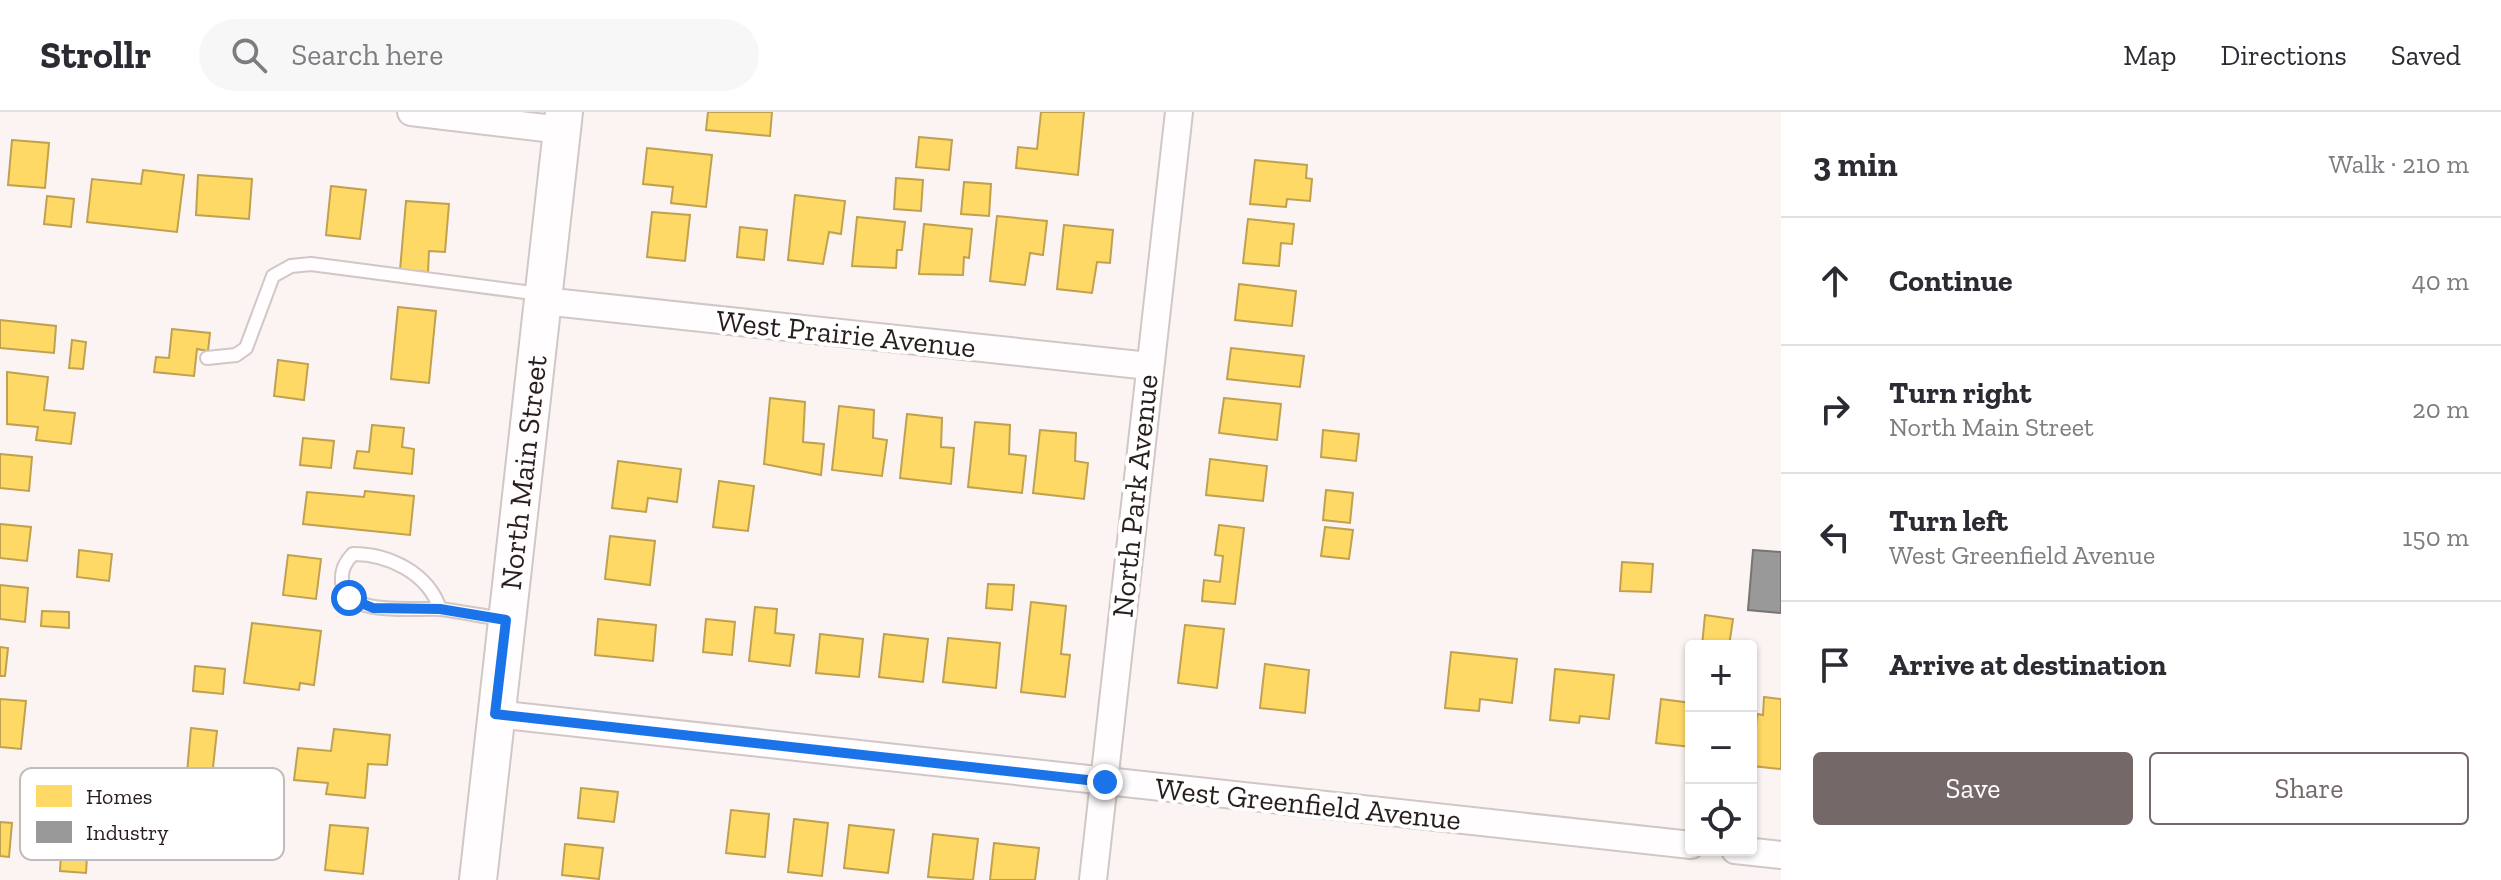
<!DOCTYPE html>
<meta charset="utf-8">
<style>
:root{--surface:#fff;--page:#f7f7f7;--text:#2b2b33;--muted:#7c7c81;--line:#e1e1e2;--accent:#746968}
body{margin:0;font-family:"Zilla Slab",serif;background:var(--page);color:var(--text)}
.controls{position:absolute;right:24px;bottom:24px;display:grid;overflow:hidden;border-radius:8px;box-shadow:0 2px 6px #0004}
.controls button{width:72px;height:72px;display:grid;place-items:center;padding:0;border:0;border-bottom:2px solid var(--line);background:var(--surface);color:var(--text);font:40px sans-serif}
.stop{position:absolute;width:24px;height:24px;margin:-18px;border:6px solid #1a73e8;border-radius:50%;background:#fff}
.stop.end{background:#1a73e8;border-color:#fff;box-shadow:0 2px 8px #0008}
.list{margin:0;padding:0;list-style:none}
h2{display:flex;justify-content:space-between;align-items:center;height:104px;margin:0;padding:0 32px;font-size:34px}
h2 small{font-size:26px;font-weight:400;color:var(--muted)}
.list li{display:grid;grid-template-columns:52px 1fr auto;gap:24px;align-items:center;box-sizing:border-box;height:128px;padding:0 32px;border-top:2px solid var(--line)}
.list b{display:block;font-size:30px;white-space:nowrap}
.list p{margin:0;font-size:26px;white-space:nowrap;color:var(--muted)}
.list em{font-size:26px;font-style:normal;color:var(--muted)}
.actions{display:flex;gap:16px;padding:24px 32px}
.actions a{flex:1;padding:18px 0;border:2px solid var(--accent);border-radius:8px;text-align:center;font-size:28px;color:var(--accent)}
.actions .main{background:var(--accent);color:#fff}
.icon{flex:none;width:44px;height:44px;fill:none;stroke:currentColor;stroke-width:2;stroke-linecap:round;stroke-linejoin:round}
.map{position:relative;flex:none;width:1781px;height:768px;overflow:hidden}
header{display:flex;align-items:center;gap:48px;box-sizing:border-box;height:112px;padding:0 40px;background:var(--surface);border-bottom:2px solid var(--line)}
header strong{font-size:38px}
nav{display:flex;gap:44px;margin-inline-start:auto;font-size:28px}
.search{width:560px;height:72px;background:var(--page);display:flex;align-items:center;gap:20px;box-sizing:border-box;padding:0 28px;border-radius:44px;color:var(--muted);font-size:30px}
main{display:flex}
aside{flex:1;background:var(--surface)}
.map>svg:first-child{display:block}
</style>
<header>
<strong>Strollr</strong>
<div class="search"><svg class="icon" aria-label="search" viewBox="0 0 24 24"><circle cx="10" cy="10" r="6"/><path d="M15 15l6 6"/></svg>Search here</div>
<nav><a>Map</a><a>Directions</a><a>Saved</a></nav>
</header>
<main>
<div class="map">
<svg width="1781" height="768" viewBox="0 0 1781 768">
<rect width="100%" height="100%" fill="#fcf4f2"/>
<g fill="#ffd966" stroke="#bfa150" stroke-width="2">
<path d="M708,0H772L770,24L706,18Z"/>
<path d="M1041,0H1084L1078,63L1016,56L1018,35L1037,37Z"/>
<path d="M919,25L952,28L949,58L916,55Z"/>
<path d="M12,28L49,31L45,76L8,73Z"/>
<path d="M647,36L712,43L706,95L671,91L673,75L643,72Z"/>
<path d="M1255,48L1307,53L1306,66L1312,67L1310,89L1287,87L1286,95L1250,92Z"/>
<path d="M143,58L184,63L177,120L87,110L92,67L141,72Z"/>
<path d="M198,63L252,67L249,107L196,103Z"/>
<path d="M896,66L923,68L921,99L894,97Z"/>
<path d="M964,70L991,72L989,104L961,102Z"/>
<path d="M331,74L366,78L360,127L326,123Z"/>
<path d="M795,83L845,89L841,122L829,120L823,152L788,148Z"/>
<path d="M47,84L74,87L71,115L44,112Z"/>
<path d="M406,89L449,92L445,140L429,139L428,160L400,158Z"/>
<path d="M652,100L690,103L685,149L647,145Z"/>
<path d="M997,104L1047,109L1043,143L1030,141L1025,173L990,169Z"/>
<path d="M857,105L905,110L902,138H897L896,156L852,154Z"/>
<path d="M1248,107L1294,112L1292,132L1281,131L1279,154L1243,151Z"/>
<path d="M924,112L972,117L969,146L964,145L963,163L919,162Z"/>
<path d="M1064,113L1113,118L1110,151L1097,150L1092,181L1057,177Z"/>
<path d="M740,115L767,118L764,148L737,145Z"/>
<path d="M1239,172L1296,179L1292,214L1235,208Z"/>
<path d="M398,195L436,199L429,271L391,267Z"/>
<path d="M0,208L56,214L54,241L0,236Z"/>
<path d="M172,217L210,221L208,239L197,237L194,264L154,260L156,245L169,246Z"/>
<path d="M72,228L86,230L83,257L69,256Z"/>
<path d="M1231,236L1304,244L1300,275L1227,267Z"/>
<path d="M278,248L308,252L304,288L274,284Z"/>
<path d="M7,260L48,265L44,298L75,301L71,332L36,328L38,315L7,312Z"/>
<path d="M770,286L805,290L803,330L824,332L821,363L764,352Z"/>
<path d="M1224,286L1281,292L1277,328L1219,321Z"/>
<path d="M839,294L874,298L873,326L887,328L882,364L832,358Z"/>
<path d="M907,302L942,306L941,335L954,336L951,372L900,366Z"/>
<path d="M975,310L1010,313L1009,342L1026,344L1022,381L968,375Z"/>
<path d="M372,313L404,316L402,335L414,337L412,362L354,356L357,339L369,340Z"/>
<path d="M1040,318L1076,321L1075,349L1088,351L1084,387L1033,381Z"/>
<path d="M1323,318L1359,322L1356,349L1321,345Z"/>
<path d="M303,326L334,329L331,356L300,353Z"/>
<path d="M0,342L32,345L29,379L0,376Z"/>
<path d="M1210,347L1267,354L1263,389L1206,383Z"/>
<path d="M618,349L681,357L677,390L648,386L646,400L612,396Z"/>
<path d="M719,369L754,374L748,419L713,415Z"/>
<path d="M1326,378L1353,381L1350,411L1323,408Z"/>
<path d="M365,379L414,384L410,423L303,412L307,380L364,385Z"/>
<path d="M0,412L31,415L27,449L0,446Z"/>
<path d="M1219,413L1244,416L1235,492L1202,489L1204,468L1220,470L1223,444L1215,443Z"/>
<path d="M1325,415L1353,418L1349,447L1321,444Z"/>
<path d="M610,424L655,429L650,473L605,467Z"/>
<path d="M79,438L112,442L109,469L77,465Z"/>
<path d="M288,443L321,447L316,487L283,483Z"/>
<path d="M1622,450L1653,452L1651,480L1620,479Z"/>
<path d="M988,472L1014,473L1012,498L986,496Z"/>
<path d="M0,473L28,476L25,510L0,507Z"/>
<path d="M1031,490L1066,494L1061,542L1070,543L1065,585L1021,580Z"/>
<path d="M755,495L777,497L775,521L794,523L790,554L749,549Z"/>
<path d="M42,499L69,500V516L41,514Z"/>
<path d="M1705,503L1733,507L1729,534H1702Z"/>
<path d="M598,507L656,513L653,549L595,543Z"/>
<path d="M706,507L735,510L732,543L703,540Z"/>
<path d="M252,511L321,519L314,573L300,571L299,578L244,571Z"/>
<path d="M1185,513L1224,517L1217,576L1178,571Z"/>
<path d="M820,522L863,527L859,565L816,561Z"/>
<path d="M884,522L928,527L923,570L879,565Z"/>
<path d="M948,526L1000,531L996,576L943,570Z"/>
<path d="M0,535L8,536L5,564H0Z"/>
<path d="M1451,540L1517,547L1512,591L1480,587L1479,599L1445,596Z"/>
<path d="M1265,552L1309,558L1305,601L1260,596Z"/>
<path d="M195,554L225,557L223,582L193,579Z"/>
<path d="M1555,557L1614,563L1609,607L1580,604L1579,611L1550,608Z"/>
<path d="M1764,585L1781,587V657L1752,654L1757,602L1763,603Z"/>
<path d="M0,587L26,589L21,637L0,635Z"/>
<path d="M1661,587L1691,591V635L1656,631Z"/>
<path d="M191,616L217,619L212,664L187,661Z"/>
<path d="M334,617L390,623L387,653L368,652L365,686L326,682L328,671L294,668L298,636L331,639Z"/>
<path d="M581,676L618,680L614,710L578,706Z"/>
<path d="M731,698L769,702L765,745L726,741Z"/>
<path d="M794,707L828,711L822,764L788,760Z"/>
<path d="M0,710L12,711L9,745L0,744Z"/>
<path d="M330,713L368,716L363,762L325,758Z"/>
<path d="M849,713L894,718L888,761L844,756Z"/>
<path d="M933,722L978,727L973,768L928,765Z"/>
<path d="M994,731L1039,736L1035,768H990Z"/>
<path d="M565,732L603,736L599,767L562,763Z"/>
<path d="M61,743L87,745L86,761L60,759Z"/>
</g>
<path fill="#999" stroke="#787474" stroke-width="2" d="M1753,438L1781,440V501L1748,498Z"/>
<g fill="none" stroke-linecap="round" stroke-linejoin="round">
<g stroke="#d1c7c6" stroke-width="16">
<g id="lane">
<path d="M207,246L236,243L246,236L273,164L291,154L311,152L540,182"/>
<path d="M440,497C428,461 389,442 353,442C345,450 341,458 342,470C345,506 417,495 441,497C462,500 482,504 503,507"/>
</g>
</g>
<g stroke="#d1c7c6" stroke-width="30">
<g id="street">
<path d="M411,0L562,18"/>
<path d="M543,189L1149,254"/>
<path d="M495,602L1691,733"/>
<path d="M1735,738L1781,743"/>
<path d="M1093,768L1179,0"/>
</g>
</g>
<g stroke="#d1c7c6" stroke-width="40">
<g id="secondary">
<path id="s1" d="M478,768L564,0"/>
</g>
</g>
<use href="#lane" stroke="#fffdfd" stroke-width="12"/>
<use href="#street" stroke="#fffdfd" stroke-width="26"/>
<use href="#secondary" stroke="#fffdfd" stroke-width="36"/>
</g>
<g fill="none" stroke-linecap="round" stroke-linejoin="round">
<path stroke="#1a73e8" stroke-width="10" d="M349,486L373,496L440,497L506,508L495,602L1105,670"/>
</g>
<g text-anchor="middle" dominant-baseline="central" stroke-width="8" stroke-linejoin="round" paint-order="stroke">
<g font-size="30" fill="#2a1e1d" stroke="#fff">
<text transform="translate(846 222) rotate(6)">West Prairie Avenue</text>
<text stroke="none"><textPath href="#s1" startOffset="410">North Main Street</textPath></text>
<text transform="translate(1135 384) rotate(-84)">North Park Avenue</text>
<text transform="translate(1308 692) rotate(6)">West Greenfield Avenue</text>
</g>
</g>
<rect x="20" y="656" width="264" height="92" rx="12" fill="#fff" stroke="#bfbcbb" stroke-width="2"/>
<rect x="36" y="673" width="36" height="22" fill="#ffd966"/>
<rect x="36" y="709" width="36" height="22" fill="#999"/>
<g font-size="22" fill="#2a1e1d">
<text x="86" y="692">Homes</text>
<text x="86" y="728">Industry</text>
</g>
</svg>
<div class="controls">
<button>+</button>
<button>−</button>
<button><svg class="icon" aria-label="locate" viewBox="0 0 24 24"><circle cx="12" cy="12" r="6"/><path d="M12 2v4M12 18v4M2 12h4M18 12h4"/></svg></button>
</div>
<div class="stop" style="left:349px;top:486px"></div>
<div class="stop end" style="left:1105px;top:670px"></div>
</div>
<aside>
<h2>3 min<small>Walk · 210 m</small></h2>
<ul class="list">
<li><svg class="icon" aria-label="ahead" viewBox="0 0 24 24"><path d="M12 20V5M6 11l6-6 6 6"/></svg><div><b>Continue</b></div><em>40 m</em></li>
<li><svg class="icon" aria-label="right" viewBox="0 0 24 24"><path d="M7 20v-9h11M14 6l5 5-5 5"/></svg><div><b>Turn right</b><p>North Main Street</p></div><em>20 m</em></li>
<li><svg class="icon" aria-label="left" viewBox="0 0 24 24"><path d="M17 20v-9H6M10 6l-5 5 5 5"/></svg><div><b>Turn left</b><p>West Greenfield Avenue</p></div><em>150 m</em></li>
<li><svg class="icon" aria-label="arrive" viewBox="0 0 24 24"><path d="M6 21V4h12l-3 4 3 4H6"/></svg><div><b>Arrive at destination</b></div></li>
</ul>
<div class="actions"><a class="main">Save</a><a>Share</a></div>
</aside>
</main>
